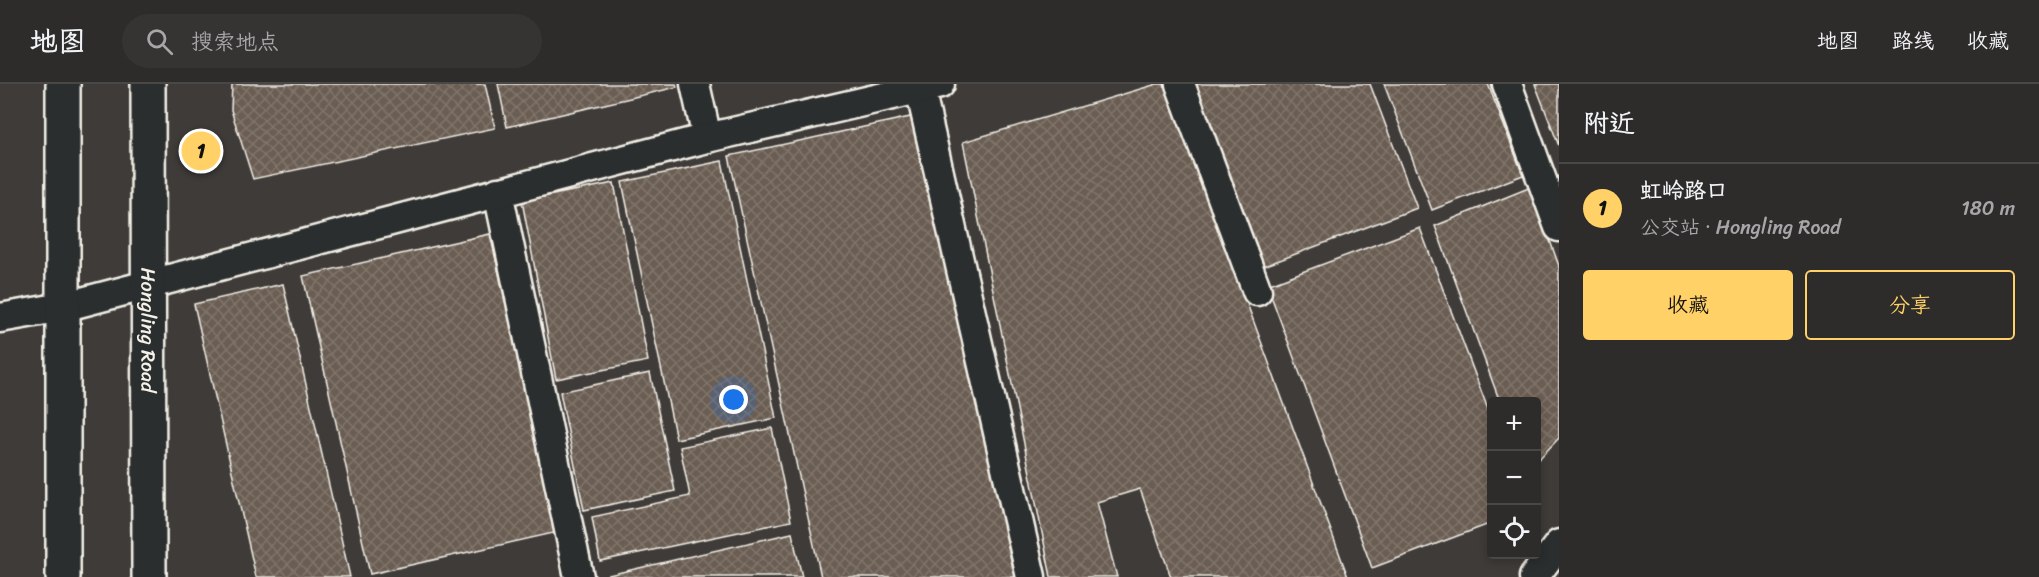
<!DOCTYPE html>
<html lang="zh">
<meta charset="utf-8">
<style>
:root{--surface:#2e2c2b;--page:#363433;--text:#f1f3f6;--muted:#a7a7a9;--line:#494847;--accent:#ffd166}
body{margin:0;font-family:Sriracha,"LXGW WenKai TC",sans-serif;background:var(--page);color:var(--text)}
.controls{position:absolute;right:18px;bottom:18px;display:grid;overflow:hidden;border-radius:6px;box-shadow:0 3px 9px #0003}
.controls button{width:54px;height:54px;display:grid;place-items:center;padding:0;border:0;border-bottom:2px solid var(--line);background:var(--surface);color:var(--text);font:30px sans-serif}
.you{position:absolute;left:734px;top:316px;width:21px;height:21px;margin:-15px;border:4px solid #fff;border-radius:50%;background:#1a73e8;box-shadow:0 0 0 9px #1a73e833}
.badge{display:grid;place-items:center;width:39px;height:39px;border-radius:50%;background:var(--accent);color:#111;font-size:20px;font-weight:700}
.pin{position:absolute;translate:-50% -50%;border:3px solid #fff;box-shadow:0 2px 6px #0006}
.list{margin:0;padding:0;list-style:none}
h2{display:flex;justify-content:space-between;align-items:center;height:78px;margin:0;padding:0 24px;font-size:26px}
h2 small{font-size:20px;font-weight:400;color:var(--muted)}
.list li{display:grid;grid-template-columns:39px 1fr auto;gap:18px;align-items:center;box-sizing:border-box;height:90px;padding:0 24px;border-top:2px solid var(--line)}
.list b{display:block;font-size:22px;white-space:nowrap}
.list p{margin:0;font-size:20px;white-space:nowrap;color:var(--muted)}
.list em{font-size:20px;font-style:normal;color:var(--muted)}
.actions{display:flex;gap:12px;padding:18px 24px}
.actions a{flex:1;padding:14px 0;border:2px solid var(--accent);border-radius:6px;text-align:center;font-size:21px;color:var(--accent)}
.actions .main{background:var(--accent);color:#111}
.icon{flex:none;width:33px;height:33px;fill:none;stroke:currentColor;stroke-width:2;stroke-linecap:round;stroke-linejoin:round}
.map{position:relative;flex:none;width:1559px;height:493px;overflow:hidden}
header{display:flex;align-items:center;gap:36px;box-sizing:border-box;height:84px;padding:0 30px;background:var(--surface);border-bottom:2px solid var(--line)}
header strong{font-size:28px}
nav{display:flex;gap:33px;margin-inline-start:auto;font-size:21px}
.search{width:420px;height:54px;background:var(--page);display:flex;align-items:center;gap:15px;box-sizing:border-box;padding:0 21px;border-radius:33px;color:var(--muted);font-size:22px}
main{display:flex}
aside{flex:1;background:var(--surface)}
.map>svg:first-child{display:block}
</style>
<header>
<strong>地图</strong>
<div class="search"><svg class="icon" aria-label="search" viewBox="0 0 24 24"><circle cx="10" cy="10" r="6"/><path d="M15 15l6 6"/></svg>搜索地点</div>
<nav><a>地图</a><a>路线</a><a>收藏</a></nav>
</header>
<main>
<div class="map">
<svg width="1559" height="493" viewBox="0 0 1559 493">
<defs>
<pattern id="building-cross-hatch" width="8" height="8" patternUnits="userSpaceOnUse" patternTransform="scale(1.5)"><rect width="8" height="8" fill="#6b5d52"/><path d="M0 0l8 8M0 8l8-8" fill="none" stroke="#81756b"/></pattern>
</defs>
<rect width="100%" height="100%" fill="#3e3b39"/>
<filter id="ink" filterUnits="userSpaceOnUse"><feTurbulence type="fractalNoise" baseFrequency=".0167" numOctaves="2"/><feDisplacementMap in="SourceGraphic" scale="12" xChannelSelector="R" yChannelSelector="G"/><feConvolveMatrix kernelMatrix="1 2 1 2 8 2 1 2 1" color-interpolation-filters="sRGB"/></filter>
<g filter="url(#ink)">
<g fill="url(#building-cross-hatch)" stroke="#f4f1e8" stroke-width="1.5">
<path d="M232,0H485L495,44L253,95L231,26Z"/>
<path d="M498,0H676L677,3L507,43Z"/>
<path d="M1157,0H1166L1348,493H1171L1140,405L1097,418L1117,493H1051L963,58Z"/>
<path d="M1195,0H1370L1417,124L1264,182Z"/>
<path d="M1384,0H1488L1523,91L1432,126Z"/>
<path d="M1535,0H1559V62Z"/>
<path d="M915,32L1016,493H821L729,72Z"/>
<path d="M722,77L776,334L676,355L622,98Z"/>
<path d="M614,99L648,277L556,295L522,117Z"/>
<path d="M1531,103L1559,182V354L1536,378V318H1500L1435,142Z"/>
<path d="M1420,144L1492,336V439L1372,484L1267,201Z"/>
<path d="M490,150L558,448L370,490L303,192Z"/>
<path d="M283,200L350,493H256L194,220Z"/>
<path d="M650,289L675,407L584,426L560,308Z"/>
<path d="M772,344L791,437L600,477L592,433L690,412L680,363Z"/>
<path d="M792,449L802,493H600Z"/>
</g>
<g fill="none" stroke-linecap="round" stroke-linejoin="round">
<g stroke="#f4f1e8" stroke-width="33">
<g id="minor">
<path d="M695,0L707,54"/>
<path d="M1180,0L1257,207"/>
<path d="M1507,0L1559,143"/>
<path d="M920,5L1031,493"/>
<path d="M498,108L579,493"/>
<path d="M0,234L63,223L707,54L940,0"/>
<path d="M1534,493L1559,460"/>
</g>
</g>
<g stroke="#f4f1e8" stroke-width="38">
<g id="major">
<path id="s1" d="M148,0L149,493"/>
<path d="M63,493V0"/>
</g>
</g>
<use href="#minor" stroke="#2a2d2e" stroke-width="28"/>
<use href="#major" stroke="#2a2d2e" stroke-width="33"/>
</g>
</g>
<g text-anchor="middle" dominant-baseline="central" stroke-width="5" stroke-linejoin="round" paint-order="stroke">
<g font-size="20" fill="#f4f1e8" stroke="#2a2d2e">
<text stroke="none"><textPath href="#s1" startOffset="246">Hongling Road</textPath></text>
</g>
</g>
</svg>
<div class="controls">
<button>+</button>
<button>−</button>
<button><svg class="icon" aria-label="locate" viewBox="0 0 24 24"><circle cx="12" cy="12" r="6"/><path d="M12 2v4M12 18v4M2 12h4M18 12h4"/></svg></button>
</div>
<div class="you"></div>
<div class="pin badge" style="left:201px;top:67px">1</div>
</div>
<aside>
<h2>附近<small></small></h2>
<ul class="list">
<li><span class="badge">1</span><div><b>虹岭路口</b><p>公交站 · Hongling Road</p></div><em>180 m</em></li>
</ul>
<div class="actions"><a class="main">收藏</a><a>分享</a></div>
</aside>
</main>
